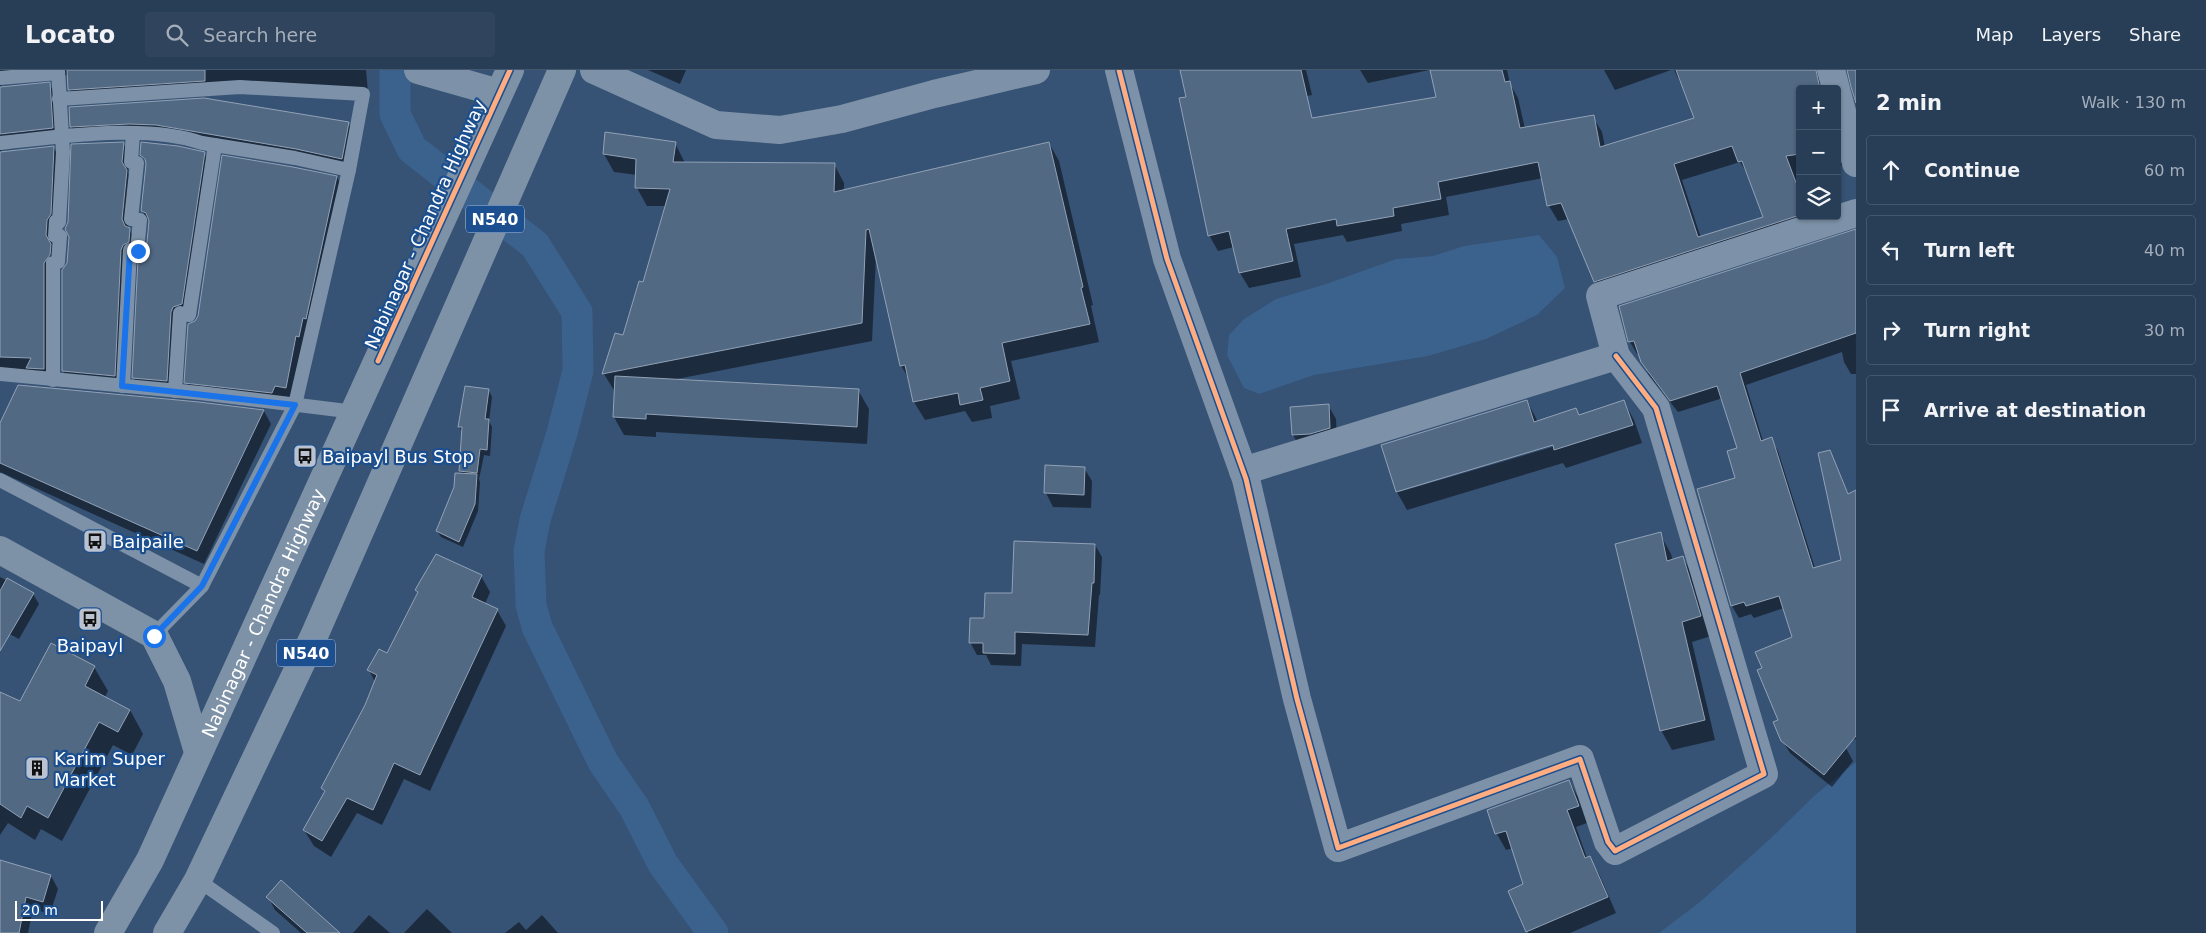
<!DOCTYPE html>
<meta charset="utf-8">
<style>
:root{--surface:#283e57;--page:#30455d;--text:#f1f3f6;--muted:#a5aeba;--line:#44576d}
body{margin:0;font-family:"DejaVu Sans",sans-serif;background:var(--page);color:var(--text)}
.controls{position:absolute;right:15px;top:15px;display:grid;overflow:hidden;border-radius:5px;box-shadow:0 1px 4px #0004}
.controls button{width:45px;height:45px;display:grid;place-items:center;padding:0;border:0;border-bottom:1px solid var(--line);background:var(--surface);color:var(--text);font:25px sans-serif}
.scale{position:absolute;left:15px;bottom:12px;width:88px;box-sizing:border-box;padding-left:5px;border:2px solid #fff;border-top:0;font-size:14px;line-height:18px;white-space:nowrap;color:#fff;-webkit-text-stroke:4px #1b4f8f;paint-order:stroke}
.stop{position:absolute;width:15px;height:15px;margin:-11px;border:4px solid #1a73e8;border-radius:50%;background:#fff}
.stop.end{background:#1a73e8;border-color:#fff;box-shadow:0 1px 5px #0008}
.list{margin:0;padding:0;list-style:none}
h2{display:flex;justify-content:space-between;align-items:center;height:65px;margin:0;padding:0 20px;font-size:21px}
h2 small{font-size:16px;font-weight:400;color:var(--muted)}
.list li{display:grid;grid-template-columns:32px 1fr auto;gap:15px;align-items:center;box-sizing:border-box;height:70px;margin:0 10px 10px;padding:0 10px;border:1px solid var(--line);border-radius:5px}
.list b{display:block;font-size:19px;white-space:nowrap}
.list em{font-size:16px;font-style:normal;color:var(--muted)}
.icon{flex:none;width:28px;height:28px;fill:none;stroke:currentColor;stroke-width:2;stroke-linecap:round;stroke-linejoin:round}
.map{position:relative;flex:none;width:1856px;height:863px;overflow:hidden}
header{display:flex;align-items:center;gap:30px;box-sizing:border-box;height:70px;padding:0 25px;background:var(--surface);border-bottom:1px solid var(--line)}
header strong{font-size:24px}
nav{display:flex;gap:28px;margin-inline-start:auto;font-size:18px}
.search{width:350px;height:45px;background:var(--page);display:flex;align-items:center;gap:12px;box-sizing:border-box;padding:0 18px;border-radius:5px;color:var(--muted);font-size:19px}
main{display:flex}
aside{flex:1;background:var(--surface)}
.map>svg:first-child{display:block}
</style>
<header>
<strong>Locato</strong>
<div class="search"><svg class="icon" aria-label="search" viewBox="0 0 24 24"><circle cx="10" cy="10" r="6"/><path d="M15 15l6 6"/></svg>Search here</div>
<nav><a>Map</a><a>Layers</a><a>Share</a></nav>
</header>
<main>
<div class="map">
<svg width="1856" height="863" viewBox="0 0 1856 863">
<rect width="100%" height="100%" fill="#365274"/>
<g fill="#3b618d">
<path d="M1539,165L1557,187L1565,218L1537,245L1486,269L1428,286L1314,305L1259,324L1244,318L1227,285L1229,265L1244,249L1276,229L1326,214L1396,189L1433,186L1464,176Z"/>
<path d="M1856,692V863H1659L1701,831L1771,768L1815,725Z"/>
</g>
<g fill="#0007" fill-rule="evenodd">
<path d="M0,0H366L368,22L248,21L77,32L69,19L68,5L2,14L0,17L49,14L57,27L60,71L2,79L0,83Z"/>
<path d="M648,0H686L680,14Z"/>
<path d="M1182,0H1306L1312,25L1262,35L1266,57L1438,28L1432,0H1507L1510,14L1518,28L1525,59L1593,47L1602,62L1605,77L1695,49L1682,16L1674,0H1856V29L1849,3L1846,0H1836L1824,19H1800V146H1837L1604,227L1595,211L1569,149L1558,151L1549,136L1543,108L1446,127L1449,145L1401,154L1402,161L1347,172L1343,165L1294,174L1301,207L1249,218L1240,203L1234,177L1218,181L1209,165ZM1740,92L1749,107L1764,148L1701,168L1682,110Z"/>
<path d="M1360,0H1429L1368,13Z"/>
<path d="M1604,0H1671L1615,20Z"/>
<path d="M70,38L348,53L354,63L347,99L163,65L77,66L71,56Z"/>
<path d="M1837,69L1844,95L1837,96Z"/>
<path d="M123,73L129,84L128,103L133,112L128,158L136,170L120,317L69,312L63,301L69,163Z"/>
<path d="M675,73L685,93L834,94L844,113V121L1049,73L1059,91L1093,235L1091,236L1099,272L1011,291L1020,329L990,336L992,348L972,352L965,341L925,350L914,332L909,310L901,295L876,186L872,271L677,309L858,320L869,339L867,374L656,362V367L624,365L614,347L615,322L604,304L616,264L623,266L644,214L666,136H647L637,118V105L614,102L604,84Z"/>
<path d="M53,77L61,90L51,312L0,299V83Z"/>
<path d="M204,83L209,92L171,319L138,316L133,307L150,151L147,149L142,141L147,94L142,85Z"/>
<path d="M337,107L344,120L293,330L193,325L186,312L196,252Z"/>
<path d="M1856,193V304H1851L1844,292L1842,282L1746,315L1763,371L1771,369L1778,381L1815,498L1842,491L1829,381L1849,425L1856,429V669L1840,674L1846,678L1853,691L1832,717L1790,683L1782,670L1780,650L1763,599L1794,567L1784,538L1754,548L1751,544L1739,548L1732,536L1698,420L1736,409L1738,379L1723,328L1678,342L1649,305L1639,283L1637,284L1630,272Z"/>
<path d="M489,321L492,327L489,351L492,357L490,386L484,385L479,409L480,412L478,441L463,477L441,467L437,461L462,405L460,401L463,363L459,357Z"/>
<path d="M1527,331L1538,352L1575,339L1580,346L1624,332L1634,350L1642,373L1566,398L1563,393L1407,440L1397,422L1383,375ZM1558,372L1559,375L1399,422V420Z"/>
<path d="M1328,335L1336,349L1337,371L1301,379L1293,365L1291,338Z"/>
<path d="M264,341L271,354L204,494L0,402V356Z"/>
<path d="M1047,397L1084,398L1092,411L1091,438L1053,437L1046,423Z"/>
<path d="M1660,464L1671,484L1673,491L1683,488L1694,507L1711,566L1692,572L1715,670L1672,680L1661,660Z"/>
<path d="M1095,475L1102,487L1100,525H1099L1095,577L1022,574L1021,596L991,595L986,585H977L970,572L985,550L1013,525Z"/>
<path d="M481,506L490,522L485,534L497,540L506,556L430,721L404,709L382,755L357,743L331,787L314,776L304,760L325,723L322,718L366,635L375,612L369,600L388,585L419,524L416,520Z"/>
<path d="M0,507L33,524L39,534L19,569L0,559Z"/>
<path d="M94,597L108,621L105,627L130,640L143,664L132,685L113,675L62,771L41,759L35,770L8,753L0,765V623L20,632Z"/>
<path d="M1569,711L1578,727L1587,753L1576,757L1587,788L1589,787L1599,804L1616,843L1570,863H1528L1510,822L1525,815L1513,778L1506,780L1497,764L1488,741Z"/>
<path d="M0,791L51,806L58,819L50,844L33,839L28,863H0Z"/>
<path d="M268,827L326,863H301L275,840Z"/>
<path d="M427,839L452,863H404Z"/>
<path d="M369,845L390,863H353Z"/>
<path d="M542,845L558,863H505L519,852L526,860Z"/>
</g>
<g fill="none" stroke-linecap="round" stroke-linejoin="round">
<path stroke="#3b618d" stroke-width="31" d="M395,0V44L412,79L535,175L577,242L578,301L562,363L535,450L529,481L531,535L537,557L603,692L634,737L663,794L713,863"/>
</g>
<g fill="#526984" stroke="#92a2b6" fill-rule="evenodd">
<path d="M67,0H205V11L68,20Z"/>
<path d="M1180,0H1301L1312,48L1436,27L1430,0H1502L1505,12L1510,11L1520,58L1594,45L1600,77L1694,48L1676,0H1816L1820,19H1800V84L1786,86L1800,123V145L1594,212L1561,133L1547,136L1538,92L1438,112L1441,129L1393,138L1394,146L1337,156L1336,149L1286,159L1293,191L1239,203L1229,161L1208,166L1179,28L1186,27ZM1732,76L1738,92L1742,91L1763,147L1698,167L1674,94Z"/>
<path d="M1847,0H1856V33L1851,17Z"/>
<path d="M50,12L53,58L0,64V17Z"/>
<path d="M204,28L349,52L342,89L296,79L156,55L129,54L70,57L69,37Z"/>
<path d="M605,62L676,72L673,92L835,93L834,122L1049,72L1083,217L1081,218L1090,254L1002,273L1010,311L980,318L983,330L960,335L958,323L913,332L905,295L900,296L869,159L866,160L862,253L602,304L615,263L623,265L639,211L643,212L670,119L635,118L636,89L603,84Z"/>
<path d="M124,72L122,92L127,100L122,149L125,156L130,158L129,172L123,175L121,180L115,306L62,301V200L67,193L69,167L65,159L68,152L71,74Z"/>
<path d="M141,72L178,76L205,82L182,234L173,237L171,242L167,311L132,308L138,189L144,187L146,182L149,151L146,143L141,141L146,94L145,89L140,85Z"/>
<path d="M54,76L51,144L47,150L46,165L51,174L50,185L44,193V299L26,298L31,288L0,287V82Z"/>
<path d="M222,85L293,97L337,106L306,249L303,248L299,267L296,266L286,318L275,316L272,323L184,313L188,254L195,251L198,246Z"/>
<path d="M1856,159V263L1740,303L1761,371L1772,367L1813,498L1841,490L1818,383L1830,380L1848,424L1856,420V666L1824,705L1781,671L1773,652L1778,650L1757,600L1762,598L1755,582L1792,567L1779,526L1746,536L1744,532L1731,536L1697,419L1735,408L1727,381L1737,378L1717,316L1670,331L1641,292L1634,271L1628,272L1619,236Z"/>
<path d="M615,306L859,319L857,357L646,344V349L613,347Z"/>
<path d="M18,315L199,332L264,340L197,481L0,393V353Z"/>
<path d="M465,316L489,319L485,349H489L487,380L480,379L477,403L459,401L462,357H458Z"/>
<path d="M1527,330L1534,352L1576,338L1579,345L1624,330L1633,355L1554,380L1553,375L1396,422L1381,375Z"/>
<path d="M1329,334L1330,358L1310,364L1292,365L1290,337Z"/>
<path d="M1045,395L1085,397L1084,425L1044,423Z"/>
<path d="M455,403L477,404L475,434L459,472L436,461L454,417Z"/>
<path d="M1661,462L1667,491L1683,486L1701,546L1682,552L1705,650L1660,661L1615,474Z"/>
<path d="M1014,471L1095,474L1094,513H1092L1088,565L1015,562V584L983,583V573H969L970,548H984L985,523H1012Z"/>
<path d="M436,484L482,505L472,527L498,539L420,705L394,693L373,740L347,728L322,771L303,760L325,721L321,718L365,635L377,605L367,600L379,579L387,583L418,522L415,520Z"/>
<path d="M7,508L34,523L0,581V521Z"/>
<path d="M51,573L95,596L85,616L130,640L118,662L99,652L48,748L27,736L21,748L0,734V622L20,631Z"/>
<path d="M1569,710L1579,736L1567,740L1585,788L1590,786L1608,827L1526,862L1508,821L1523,814L1506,761L1495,764L1487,740Z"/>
<path d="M0,790L51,805L43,832L26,827L19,863H0Z"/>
<path d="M281,810L340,863H307L266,827Z"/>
</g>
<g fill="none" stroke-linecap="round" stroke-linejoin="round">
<g stroke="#7d92a8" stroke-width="14">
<path d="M0,8L58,3"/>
<path d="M59,29L240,17L363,24L349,100"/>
<path d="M0,73C58,67 147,53 202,73L295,88L349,100L295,335L202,516"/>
<path d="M0,304L200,323L355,342"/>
<path d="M53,310V193L58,192L60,166H55L56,151L59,152L63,82L58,0"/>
<path d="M123,316L130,180L137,181L140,150L131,149L137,93L131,92L133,63"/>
<path d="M175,321L180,243L189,245L215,75"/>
<path d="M0,410L202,516L154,565"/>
<path d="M198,810L273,863"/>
</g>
<g stroke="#7d92a8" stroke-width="28">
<path d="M418,0L499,23"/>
<path d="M594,0L716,55L780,60L842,49L934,24L1036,0"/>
<path d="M1119,0L1167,189L1246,409L1297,629L1338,778L1580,689L1608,772L1615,781L1764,704L1656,338L1616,286"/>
<path d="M1831,0L1836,19"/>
<path d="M1837,23L1856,93"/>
<path d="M1243,401L1616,286L1600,226L1856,143"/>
</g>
<g stroke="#7e92a7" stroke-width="28">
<path d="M0,480L154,565L177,611L198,682"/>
<path id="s1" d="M108,863L150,790L510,0"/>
<path d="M167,863L198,810L314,566L562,0"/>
</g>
<g stroke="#1b4f8f" stroke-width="8">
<g id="cycleway">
<path d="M1119,0L1167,189L1246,409L1297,629L1338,778L1580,689L1608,772L1615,781L1764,704L1656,338L1616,286"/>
<path d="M378,291L510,0"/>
</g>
</g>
<use href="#cycleway" stroke="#ffac80" stroke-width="5"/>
</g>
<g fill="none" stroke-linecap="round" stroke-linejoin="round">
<path stroke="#1a73e8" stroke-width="6" d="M138,181L130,180L122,316L295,335L202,516L154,566"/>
</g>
<defs>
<g id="bus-square" transform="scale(1.25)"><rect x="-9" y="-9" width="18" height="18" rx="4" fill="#b9c2ce" stroke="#1b4f8f"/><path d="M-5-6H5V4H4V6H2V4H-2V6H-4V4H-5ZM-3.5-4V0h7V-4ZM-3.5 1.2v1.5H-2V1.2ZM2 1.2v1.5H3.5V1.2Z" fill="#111"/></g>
<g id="building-square" transform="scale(1.25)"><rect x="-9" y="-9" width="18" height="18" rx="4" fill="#b9c2ce" stroke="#1b4f8f"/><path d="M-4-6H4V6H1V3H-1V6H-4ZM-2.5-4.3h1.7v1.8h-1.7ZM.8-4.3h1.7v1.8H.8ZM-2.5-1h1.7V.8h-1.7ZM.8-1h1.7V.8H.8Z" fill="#111"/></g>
</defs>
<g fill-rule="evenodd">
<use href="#bus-square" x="305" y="386"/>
<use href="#bus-square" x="95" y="471"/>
<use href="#bus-square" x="90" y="549"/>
<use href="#building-square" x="37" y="698"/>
</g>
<g text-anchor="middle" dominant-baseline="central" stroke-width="4.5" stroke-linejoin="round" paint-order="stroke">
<g fill="#1b4f8f" stroke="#bbcadd" stroke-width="1">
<rect x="466" y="135.5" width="58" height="27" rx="4"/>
<rect x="277" y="569.5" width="58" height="27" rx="4"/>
</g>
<g font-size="16" font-weight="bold" fill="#fff">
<text x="495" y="149">N540</text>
<text x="306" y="583">N540</text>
</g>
<g font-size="18" fill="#fff" stroke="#1b4f8f">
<text transform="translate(425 154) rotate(-66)">Nabinagar - Chandra Highway</text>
<text stroke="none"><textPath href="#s1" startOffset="356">Nabinagar - Chandra Highway</textPath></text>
</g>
<g font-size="18" fill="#fff" stroke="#1b4f8f" text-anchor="start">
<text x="322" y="386">Baipayl Bus Stop</text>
<text x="112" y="471">Baipaile</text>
<text x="90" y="575" text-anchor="middle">Baipayl</text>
<text x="54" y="688">Karim Super<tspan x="54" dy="21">Market</tspan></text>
</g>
</g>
</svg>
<div class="controls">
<button>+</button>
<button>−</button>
<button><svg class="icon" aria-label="layers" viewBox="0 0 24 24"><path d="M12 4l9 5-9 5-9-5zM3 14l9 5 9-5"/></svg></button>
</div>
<div class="scale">20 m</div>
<div class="stop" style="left:154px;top:566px"></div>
<div class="stop end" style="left:138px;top:181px"></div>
</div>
<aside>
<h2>2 min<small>Walk · 130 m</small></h2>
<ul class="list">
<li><svg class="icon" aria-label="ahead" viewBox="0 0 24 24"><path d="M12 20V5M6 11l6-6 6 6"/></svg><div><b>Continue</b></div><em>60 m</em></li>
<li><svg class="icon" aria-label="left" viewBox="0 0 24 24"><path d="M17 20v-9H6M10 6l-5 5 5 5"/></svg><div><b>Turn left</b></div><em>40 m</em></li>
<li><svg class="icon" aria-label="right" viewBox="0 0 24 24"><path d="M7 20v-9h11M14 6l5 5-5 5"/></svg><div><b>Turn right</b></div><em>30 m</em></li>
<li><svg class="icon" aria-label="arrive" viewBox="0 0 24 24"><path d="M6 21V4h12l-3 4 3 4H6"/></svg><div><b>Arrive at destination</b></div></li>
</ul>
</aside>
</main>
